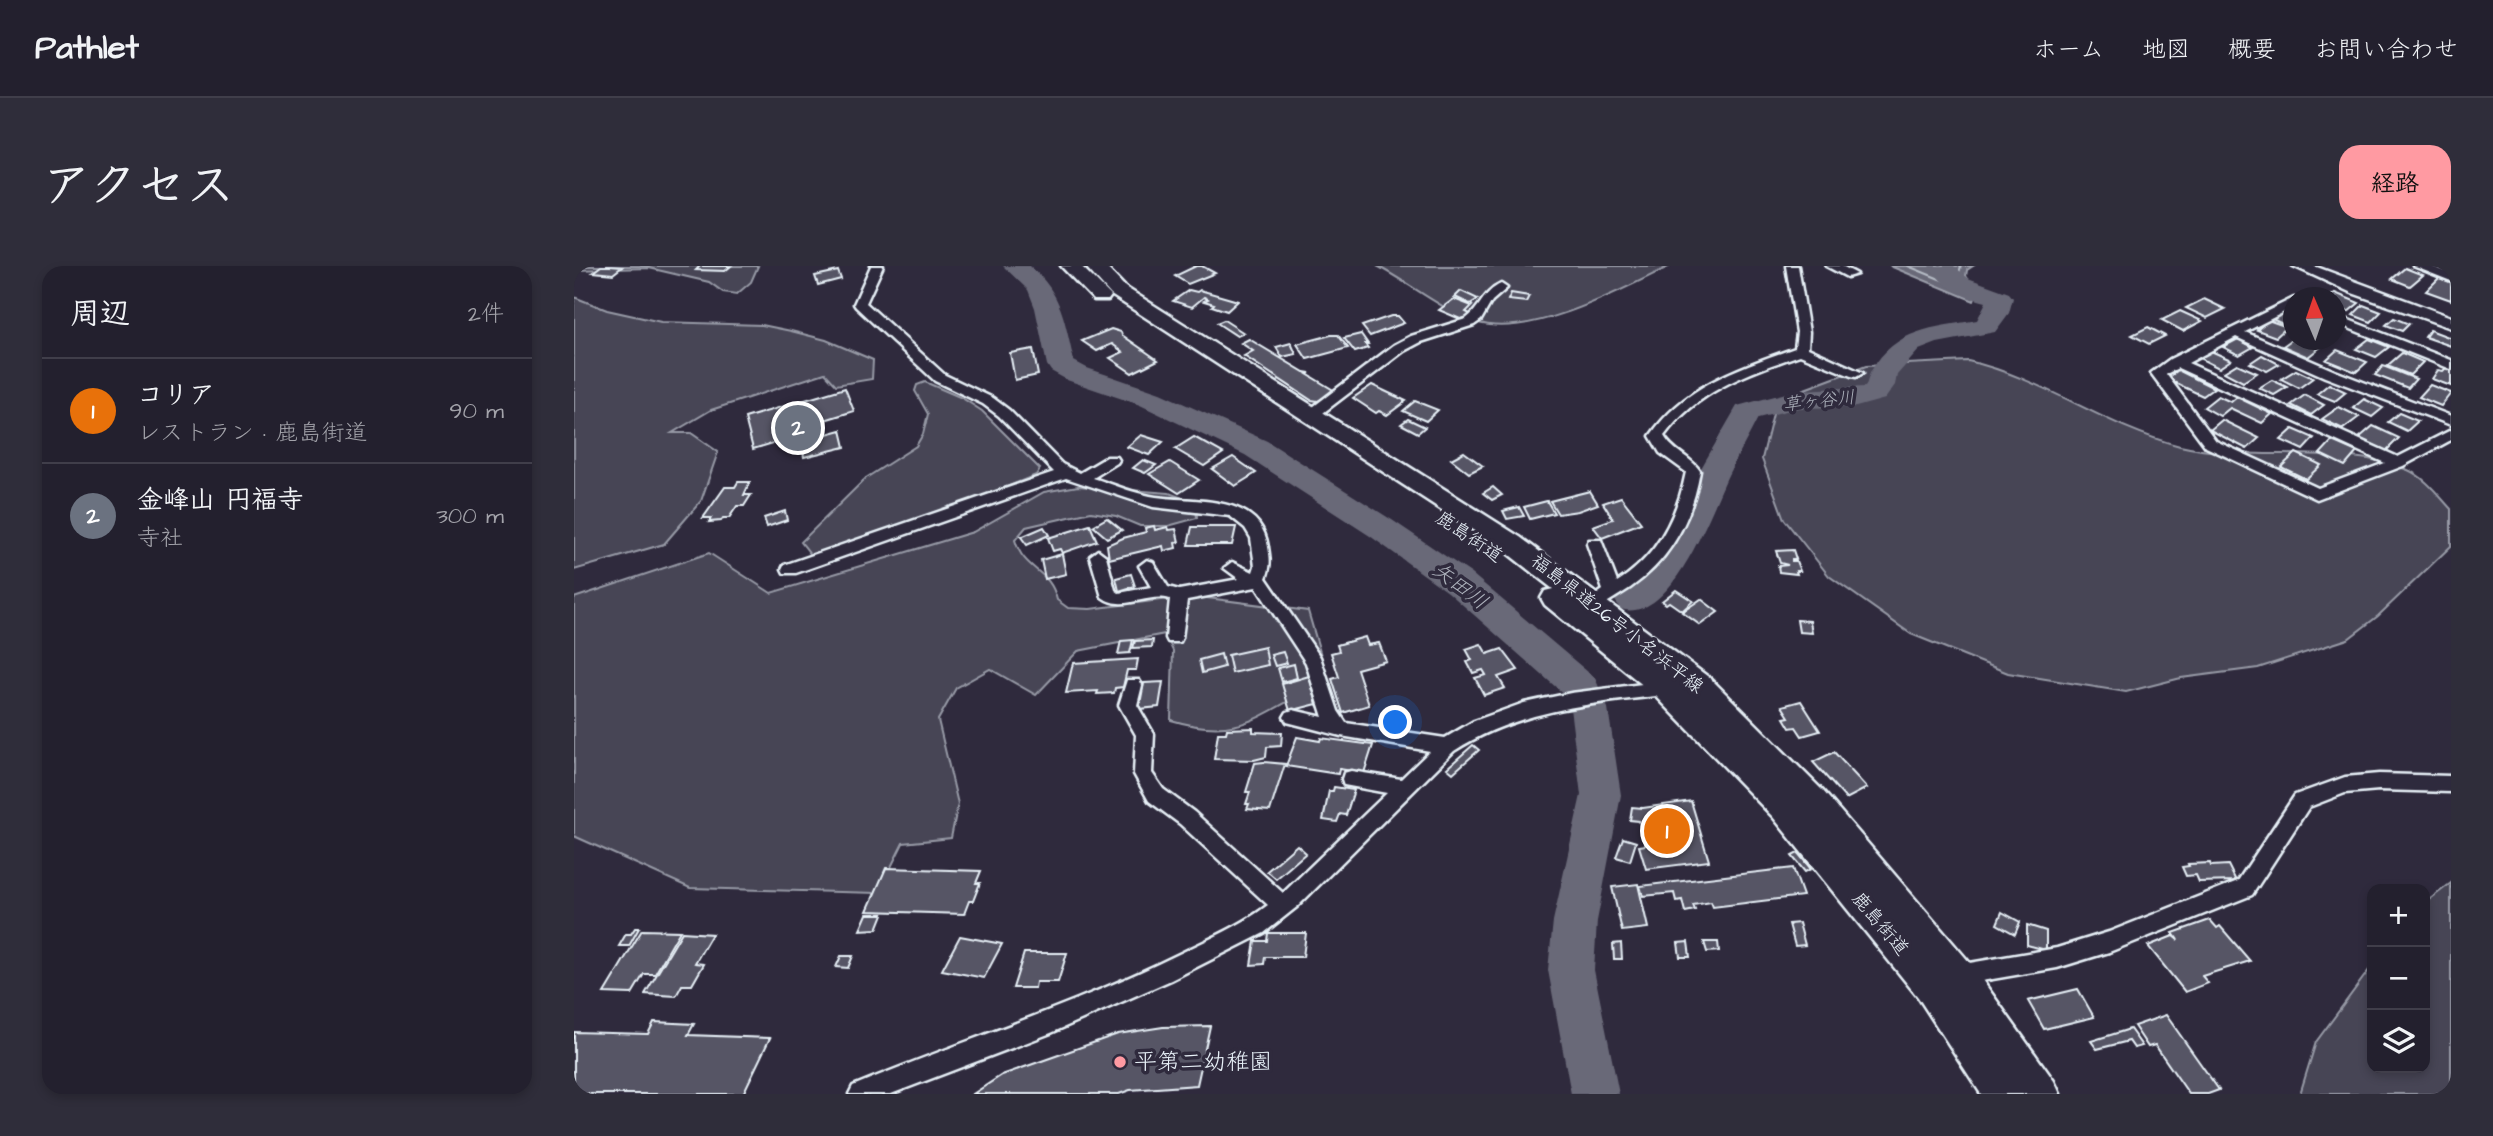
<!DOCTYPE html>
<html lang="ja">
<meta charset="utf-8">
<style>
:root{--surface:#23202e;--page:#2f2d3a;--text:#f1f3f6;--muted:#a3a3aa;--line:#403e4a;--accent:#ff9aa2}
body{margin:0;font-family:"Architects Daughter","Klee One",sans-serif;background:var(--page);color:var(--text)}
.controls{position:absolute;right:21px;bottom:21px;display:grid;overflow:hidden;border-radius:14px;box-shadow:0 4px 10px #0003}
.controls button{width:63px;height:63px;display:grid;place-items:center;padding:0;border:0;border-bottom:2px solid var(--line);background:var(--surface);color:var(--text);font:35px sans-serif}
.compass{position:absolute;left:1709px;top:21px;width:63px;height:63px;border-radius:50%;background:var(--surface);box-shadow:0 4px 10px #0003;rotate:358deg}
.you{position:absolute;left:822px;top:457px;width:24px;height:24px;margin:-18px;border:5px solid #fff;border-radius:50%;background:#1a73e8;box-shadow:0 0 0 10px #1a73e833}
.badge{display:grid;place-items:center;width:46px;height:46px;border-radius:50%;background:var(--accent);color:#fff;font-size:23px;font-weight:700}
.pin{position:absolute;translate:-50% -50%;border:4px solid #fff;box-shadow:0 2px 7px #0006}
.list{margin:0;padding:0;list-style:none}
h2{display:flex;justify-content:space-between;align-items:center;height:91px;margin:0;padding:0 28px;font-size:30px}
h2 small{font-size:23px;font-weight:400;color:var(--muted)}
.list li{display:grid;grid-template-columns:46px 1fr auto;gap:21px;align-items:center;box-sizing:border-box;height:105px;padding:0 28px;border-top:2px solid var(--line)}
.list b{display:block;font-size:26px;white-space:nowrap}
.list p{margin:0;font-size:23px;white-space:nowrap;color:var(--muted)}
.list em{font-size:23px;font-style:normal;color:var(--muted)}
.icon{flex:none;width:38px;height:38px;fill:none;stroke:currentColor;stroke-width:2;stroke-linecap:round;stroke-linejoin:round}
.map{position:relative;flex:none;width:1877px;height:828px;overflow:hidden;border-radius:21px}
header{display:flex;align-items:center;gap:42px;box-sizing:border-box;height:98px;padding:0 35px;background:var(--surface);border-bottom:2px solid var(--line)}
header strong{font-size:33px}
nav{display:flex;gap:38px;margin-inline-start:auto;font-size:24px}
.intro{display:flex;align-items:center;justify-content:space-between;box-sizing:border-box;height:168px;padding:0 42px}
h1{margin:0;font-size:49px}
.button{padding:18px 32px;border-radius:21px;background:var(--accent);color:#111;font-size:24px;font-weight:700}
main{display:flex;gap:42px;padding:0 42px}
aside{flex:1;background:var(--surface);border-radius:21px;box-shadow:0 4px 10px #0003}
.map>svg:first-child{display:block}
</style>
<header>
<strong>Pathlet</strong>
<nav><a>ホーム</a><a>地図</a><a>概要</a><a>お問い合わせ</a></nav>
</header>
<div class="intro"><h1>アクセス</h1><a class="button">経路</a></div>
<main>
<aside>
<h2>周辺<small>2件</small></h2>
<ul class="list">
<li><span class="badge" style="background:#e8710a">1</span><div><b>コリア</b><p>レストラン · 鹿島街道</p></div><em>90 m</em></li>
<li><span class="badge" style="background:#6b7280">2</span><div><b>金峰山 円福寺</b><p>寺社</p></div><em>300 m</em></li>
</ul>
</aside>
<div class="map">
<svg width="1877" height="828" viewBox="0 0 1877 828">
<rect width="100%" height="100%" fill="#2f2a3d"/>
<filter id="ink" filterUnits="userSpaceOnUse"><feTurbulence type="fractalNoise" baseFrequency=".0143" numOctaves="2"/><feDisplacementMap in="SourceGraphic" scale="14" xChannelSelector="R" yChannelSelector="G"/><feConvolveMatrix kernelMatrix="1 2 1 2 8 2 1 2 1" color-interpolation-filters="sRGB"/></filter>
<g filter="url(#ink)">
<g fill="#464455" stroke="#979aa6" stroke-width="2">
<path d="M0,0H184L177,16L163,28L149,26L135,16L75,2L0,4Z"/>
<path d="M803,0H1096C1050,23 954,74 902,56C866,43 837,18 803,0Z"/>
<path d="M0,31L33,44L87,56L188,59L217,65L252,74L299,94L298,113L262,119L251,107L137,144L98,167H117L144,186L127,235L90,278L0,304Z"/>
<path d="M1394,95C1469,112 1531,161 1606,180C1677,197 1768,177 1834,204C1852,212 1864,229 1877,243V280L1804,350L1774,373L1684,402L1607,412L1552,426L1434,407L1337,368L1255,310L1210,253L1188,193L1199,148L1228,124L1292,100Z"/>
<path d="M351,116L388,132L408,145L466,203L462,209L255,292L238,290L227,276L292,212L342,180L349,168L354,148L341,125L343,119Z"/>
<path d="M504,220L595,227L622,237L623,252L594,260H566L542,250L517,246L452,261L441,274C450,306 476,302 483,334L494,342L516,343L618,330L734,345L759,431L752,452L733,425C679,454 660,473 597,454L599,385L591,368L504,385L462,429L416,403L382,422L364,454L384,538L377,572L329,577L304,627L116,622L0,570V332L135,287L197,327L399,266L470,226Z"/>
<path d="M1877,617V828H1726L1742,776L1798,700V802H1851V637Z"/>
</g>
<path fill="#696978" stroke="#9c9fab" stroke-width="2" d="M1316,0H1399L1393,4L1392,10L1399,20L1405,21L1400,35Z"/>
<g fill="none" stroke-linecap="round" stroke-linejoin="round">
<path stroke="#b5bbc5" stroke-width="2" d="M1334,0L1385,21L1388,18L1385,7L1387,0"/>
<g fill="#696978" fill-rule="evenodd">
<path d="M429,0H456C489,29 490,54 500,95L513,102L586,127L693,175L818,254L898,308L1021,412L1034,442L1047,529L1023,655L1020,704L1045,828H997L974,704L979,655L1007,529L996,442L992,430L874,326L796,270L671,189L566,139L493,114L477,105L473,99L461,42L454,24Z"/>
<path d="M1355,0H1380L1394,12L1435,27L1439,32L1435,47L1421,66L1363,77L1345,84L1323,109L1321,119L1311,133L1282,141L1224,142L1184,152C1175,170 1165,187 1156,205C1138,241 1099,359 1046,343L1041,334L1046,325L1089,282L1126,204L1163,140L1224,124L1291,121C1294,116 1294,110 1297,105C1322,62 1359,62 1403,54L1412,36C1387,30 1369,21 1355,0Z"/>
</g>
</g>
<g fill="#575565" stroke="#e8f1f8" stroke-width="2">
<path d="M27,0H36L48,1L39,8L19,6Z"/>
<path d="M126,0H157L151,5L122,4Z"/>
<path d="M622,0H628L641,7L614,18L601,10Z"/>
<path d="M1831,2L1849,9L1836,20L1818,13Z"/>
<path d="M264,5L267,13L244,19L241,10Z"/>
<path d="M1865,12L1877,16V34L1852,25Z"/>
<path d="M615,24L623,26L626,24L664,35L653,45L638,40L640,38L630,35L634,33L630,31L618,41L599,35Z"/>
<path d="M887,25L904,33L896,38L881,31Z"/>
<path d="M937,27L955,30L952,36L934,34Z"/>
<path d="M1761,27L1785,37L1774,46L1762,40V32H1754Z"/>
<path d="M880,33L898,40L892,46L898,49L891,55L865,44Z"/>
<path d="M1630,33L1651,43L1633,52L1612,42Z"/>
<path d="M1789,39L1807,46L1797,56L1779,49Z"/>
<path d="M1712,42L1720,45V55L1713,60L1696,52Z"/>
<path d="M1606,45L1628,55L1609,65L1588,54Z"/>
<path d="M817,50H824L830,57L796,70L788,60Z"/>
<path d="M1820,52L1835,58L1828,65L1812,59Z"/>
<path d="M650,54L670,67L663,70L643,57Z"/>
<path d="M1694,54L1713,61L1702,71L1683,64Z"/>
<path d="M1574,61L1591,70L1575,78L1558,69Z"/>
<path d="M537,63L547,66L548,69L584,94L558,107L536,92L549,86L538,78L523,85L508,75Z"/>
<path d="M1856,64L1877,72V80L1851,71Z"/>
<path d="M787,68L794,78H791L794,82L781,86L770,72Z"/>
<path d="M757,69H764L774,82L733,93L723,78Z"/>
<path d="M1720,72L1736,74L1749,79L1734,91L1709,80Z"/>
<path d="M675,73L730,106L736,107L733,108L761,125L744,135L737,134L670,90L679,85L667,77Z"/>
<path d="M1664,73L1679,81L1665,89L1649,81Z"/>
<path d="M1795,73L1815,81L1802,91L1782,83Z"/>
<path d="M717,77L722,88L708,91L702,81Z"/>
<path d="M459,83L464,109L441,114L436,87Z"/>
<path d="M1763,84L1793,96L1782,106L1752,94Z"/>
<path d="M1637,85L1657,94L1645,102L1625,92Z"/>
<path d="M1828,87L1849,96L1836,109L1813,100Z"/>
<path d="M1688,89L1705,98L1693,105L1676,97Z"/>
<path d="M1663,98L1683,107L1669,116L1650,106Z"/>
<path d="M1809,100L1842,113L1834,122L1801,109Z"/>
<path d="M1872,102L1877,104V120L1858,113L1864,104L1869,105Z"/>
<path d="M1604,104L1640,122L1629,130L1593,113Z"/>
<path d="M1722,104L1739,112L1725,122L1707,113Z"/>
<path d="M1698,114L1713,121L1700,129L1685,122Z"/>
<path d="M1755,118L1772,126L1761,135L1743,128Z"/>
<path d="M798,119L832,135L813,149L805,145L802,147L779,132Z"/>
<path d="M1856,119L1877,127L1867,140L1845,131Z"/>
<path d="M271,122L280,145L234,159L236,166L179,183L171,152Z"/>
<path d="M1731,129L1750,139L1737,149L1717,139Z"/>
<path d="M1644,130L1657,136L1663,131L1698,148L1688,157L1656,142L1646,150L1630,141Z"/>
<path d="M1790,133L1809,142L1798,151L1779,142Z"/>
<path d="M841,135L864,144L852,155L829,145Z"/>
<path d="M1765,141L1785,151L1769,163L1748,153Z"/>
<path d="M1825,147L1844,155L1833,165L1814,156Z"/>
<path d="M834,153L851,161L844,167L827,158Z"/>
<path d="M1648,154L1685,172L1673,183L1636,164Z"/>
<path d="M1799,160L1825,172L1812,185L1785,172Z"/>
<path d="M1719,163L1740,172L1729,184L1707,174Z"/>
<path d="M267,164L271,181L230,191L227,175Z"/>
<path d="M567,169L589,176L575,189L553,181Z"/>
<path d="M620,171L649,187L630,200L601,183Z"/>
<path d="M1758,175L1783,186L1771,200L1746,188Z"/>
<path d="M890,186L909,200L895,207L877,193Z"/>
<path d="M1722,187L1747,199L1732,213L1707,201Z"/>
<path d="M659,191L682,207L661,220L638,203Z"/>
<path d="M569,194L582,199L571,207L559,202Z"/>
<path d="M596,196L625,214L605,227L575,208Z"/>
<path d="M164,216H176L170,229H177L170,240H163L155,252H149L147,255L135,256L137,252H129L151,221H161Z"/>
<path d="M919,221L928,229L918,234L909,227Z"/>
<path d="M1016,225L1024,238L1004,245L984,248L976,235Z"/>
<path d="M1047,231L1067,257L1028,272L1019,260L1039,253L1029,237Z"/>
<path d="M973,235L980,247L956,253L950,241Z"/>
<path d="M945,241L950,250L933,253L929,245Z"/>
<path d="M211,245L213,254L193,261L190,252Z"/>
<path d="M533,252L548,264L533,272L519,260Z"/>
<path d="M516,259L523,275L488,287L486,283L479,285L474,272Z"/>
<path d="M580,260L581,264L594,261L595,264L602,263L605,276L601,277L602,282L590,285L589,280L535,293L533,279L549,272L572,266L571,262Z"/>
<path d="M470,261L475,269L453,279L447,271Z"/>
<path d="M618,261H662L658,279H614Z"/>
<path d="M1219,284L1222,293H1218V295H1222L1226,305H1222L1223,308L1205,306L1204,300L1214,299L1206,297L1202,285Z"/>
<path d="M488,288L492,308L471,313L467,294Z"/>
<path d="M557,308L561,320L545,325L542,312Z"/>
<path d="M1102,324L1119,335L1108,345L1095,336L1092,338L1088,335Z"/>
<path d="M1127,333L1144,346L1126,359L1108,346Z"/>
<path d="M1223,354L1236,355L1238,367L1225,366Z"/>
<path d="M791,371L794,379L805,377L812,395L783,403L795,439L769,447L758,413L765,411L757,387L765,385L763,379Z"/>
<path d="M559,374L556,387L544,388L547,375Z"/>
<path d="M579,374L578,381L559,382L561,375Z"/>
<path d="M907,378L913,388L928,383L944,404L924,411L931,422L910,429L901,412L912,409L909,404L899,407L893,396L898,394L892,383Z"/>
<path d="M691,381L694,399L658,407L654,389Z"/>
<path d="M709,386L713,397L701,400L697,389Z"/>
<path d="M647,388L650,401L628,407L625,394Z"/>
<path d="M564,393L562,404H553L549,421L541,422L540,427L523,428L524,425L492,427L499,397Z"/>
<path d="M720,398L723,412L708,416L704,402Z"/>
<path d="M735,410L743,438L716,445L708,418Z"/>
<path d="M589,416L585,441L565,443L570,417Z"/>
<path d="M1227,435L1246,465L1228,470L1222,461L1216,462L1210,452L1215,451L1208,440Z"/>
<path d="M679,462V466L708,467L707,480L693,481L692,491L680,494L640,493L644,467H652L653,463Z"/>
<path d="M723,471L746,475L747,472L799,479L790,507L765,503L764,508L712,500Z"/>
<path d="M899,479L905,484L879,507L873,502Z"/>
<path d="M1260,486L1293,522L1272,533L1239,496Z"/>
<path d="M690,496L711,498L696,545L673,543L675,538H672L676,526H672L681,497Z"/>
<path d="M760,521L780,524L772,549L766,548L763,556L749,554L755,525H759Z"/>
<path d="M1117,535L1135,595L1072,603L1065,580L1072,579L1065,555L1056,554L1058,541L1069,542Z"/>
<path d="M1049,572L1062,576L1056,595L1042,591Z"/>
<path d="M723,579L732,587L702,613L693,605Z"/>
<path d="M1224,587L1237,603L1231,606L1218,590Z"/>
<path d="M1636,597L1637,600L1654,599L1662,615L1625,616L1622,609L1612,610L1608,601L1615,600L1614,598Z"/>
<path d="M312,602L407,605L402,617H406L399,635H395L390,648L293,645Z"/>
<path d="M1219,602L1229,630L1139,641L1137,636L1119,639L1121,644L1111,646L1108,634L1102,635L1100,627L1069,630L1066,620Z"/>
<path d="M1064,618L1074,662L1048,665L1038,621Z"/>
<path d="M1428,646L1446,656L1441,668L1423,658Z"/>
<path d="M293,648H309L303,663L286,664Z"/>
<path d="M1636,654L1643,662L1646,660L1676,695L1628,710L1634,717L1611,726L1574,680L1599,670L1604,674L1599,667Z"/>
<path d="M1225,657L1231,679L1221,680L1215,658Z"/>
<path d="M1453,659L1472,665V684L1453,679Z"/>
<path d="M61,662H65L55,680H45L52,668H57Z"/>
<path d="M68,664L106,665L81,708H70L58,728L30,727Z"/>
<path d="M108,666L138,668L121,697L130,698L118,719H108L102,730L71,728Z"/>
<path d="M694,667H732L729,691H691L690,698L677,699L681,675H693Z"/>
<path d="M386,670L428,678L410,712L368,704Z"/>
<path d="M1114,676L1116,691H1106L1104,677Z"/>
<path d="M1130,676H1144L1145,685L1133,686Z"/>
<path d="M1047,677L1048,693H1040L1039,678Z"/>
<path d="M450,687H493L484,716H462L461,722H439Z"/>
<path d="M267,690H279L274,702L262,701Z"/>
<path d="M1504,723L1520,751L1470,763L1454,735Z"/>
<path d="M1592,749L1645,824L1634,828H1615L1581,779L1574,781L1560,760Z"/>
<path d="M80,756L120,758L114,769L196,772L169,828H0V766L74,768Z"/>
<path d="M636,760L623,819L556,824L545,828H399L428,809L544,768L589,761Z"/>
<path d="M1556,763L1568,780L1560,782L1555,775L1523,783L1517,775Z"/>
</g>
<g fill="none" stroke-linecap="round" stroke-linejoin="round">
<g stroke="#e8f1f8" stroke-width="5">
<g id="minor">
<path d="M297,0H309L292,37L371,109L419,132L435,144L488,198L506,207L533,191H543L545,194L543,197L519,212C538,218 556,226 576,230C616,238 686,225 694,281C696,293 697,300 692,312L746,391L764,445L772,457L871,472L900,455L950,437L997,427L1092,415L1098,417L1101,422L1098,427L1092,429C1018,437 943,444 880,485L724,640L690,667L597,714L477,767L317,828H275L279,820C387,775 500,740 605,688C635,673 667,660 694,639L606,558L575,535L560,508L562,469L545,439L553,414H565L568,419L563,439L580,468L578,507L589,523L620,546L709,627L813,527L770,519L768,513L770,507L777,505L827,513L856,485L767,470L713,456L710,451L713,446L719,444L749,451L732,397L682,321L613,334L608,372L606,376H594L592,372L596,333C573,326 549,347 528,331L516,290L524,284L532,290L541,324L545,327L577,321L565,300L573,294L579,296L594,321L605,324L665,313L650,302L658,296L679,306L681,300L677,272L671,262L656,250L579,241L492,212L222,307H210L208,303L210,299L480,206L425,150L409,138L361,115L282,41L280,38Z"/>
<path d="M1212,0H1224L1235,66L1234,82L1289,107L1282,111L1277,110L1226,89C1174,107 1124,124 1090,170C1099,186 1116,190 1126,205C1117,259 1091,303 1042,331C1033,336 1024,345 1013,341L1011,337L1029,324L1013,278L1015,274H1027L1043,316C1083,291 1103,251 1112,206L1086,187L1076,170C1111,119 1165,102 1221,82L1223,66Z"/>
<path d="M1252,0H1268L1283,8L1273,11Z"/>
<path d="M1839,0H1856L1877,7V15Z"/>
<path d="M927,18L933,22L918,35L907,54L900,59L847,76L830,85L741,153H731V147L820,79L837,70L892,53C906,43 909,26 927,18Z"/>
<path d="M1720,32V41L1671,66L1761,105L1877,150V159L1751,111L1662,71L1614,97L1824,191L1877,164V174L1829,200L1743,233L1632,181L1577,107L1596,93ZM1604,102L1811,197L1744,222L1642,175L1592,108Z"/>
<path d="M1762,49L1877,94V103L1762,57Z"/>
<path d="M1805,508L1877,510V526L1805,524L1771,527L1735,541L1678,629L1535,686L1483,702L1384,719L1376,716L1373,709L1376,702L1384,699L1483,682L1535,666L1664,615L1721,529L1771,511Z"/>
</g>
</g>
<g stroke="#e8f1f8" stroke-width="5">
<path id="tertiary" d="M1719,0H1740L1877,51V62L1778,27Z"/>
</g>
<g stroke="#e8f1f8" stroke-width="5">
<g id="primary">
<path d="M487,0H507L537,30L534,34H520Z"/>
<path d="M511,0H531L551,21L946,271L1137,413L1249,525L1396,697L1480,815L1486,828H1407L1344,731L1199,551L1082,430L971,339L967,332L971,325L979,323L928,283L537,29Z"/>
</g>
</g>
<use href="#minor" fill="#2f2a3d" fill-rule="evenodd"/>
<use href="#tertiary" fill="#2f2a3d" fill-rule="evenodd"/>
<use href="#primary" fill="#2f2a3d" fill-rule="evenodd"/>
</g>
</g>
<circle fill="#ff9aa2" stroke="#2f2a3d" stroke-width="2.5" cx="546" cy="796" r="7"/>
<g text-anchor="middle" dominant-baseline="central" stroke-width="7" stroke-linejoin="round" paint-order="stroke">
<g font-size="18" font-style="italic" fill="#afb4be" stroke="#2f2a3d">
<text transform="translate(1245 135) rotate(-6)">草ヶ谷川</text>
</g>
<g font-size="19" fill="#e8f1f8" stroke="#2f2a3d">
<text transform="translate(895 271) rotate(34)">鹿島街道</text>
<text transform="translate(1043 358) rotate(38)">福島県道26号小名浜平線</text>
<text transform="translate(1306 658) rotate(50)">鹿島街道</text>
</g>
<g font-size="21" font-style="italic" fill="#afb4be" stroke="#2f2a3d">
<text transform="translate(886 320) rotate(37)">矢田川</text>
</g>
<g font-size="23" fill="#e8f1f8" stroke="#2f2a3d" text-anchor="start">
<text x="560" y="796">平第二幼稚園</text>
</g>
</g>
</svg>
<div class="controls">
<button>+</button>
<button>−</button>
<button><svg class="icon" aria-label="layers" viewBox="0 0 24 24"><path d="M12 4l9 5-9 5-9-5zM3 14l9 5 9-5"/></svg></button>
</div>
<svg class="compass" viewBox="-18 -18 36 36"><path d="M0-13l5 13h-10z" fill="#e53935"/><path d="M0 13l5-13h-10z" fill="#a3a3aa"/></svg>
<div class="you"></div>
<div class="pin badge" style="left:1093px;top:565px;background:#e8710a">1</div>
<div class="pin badge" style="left:224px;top:162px;background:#6b7280">2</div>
</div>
</main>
